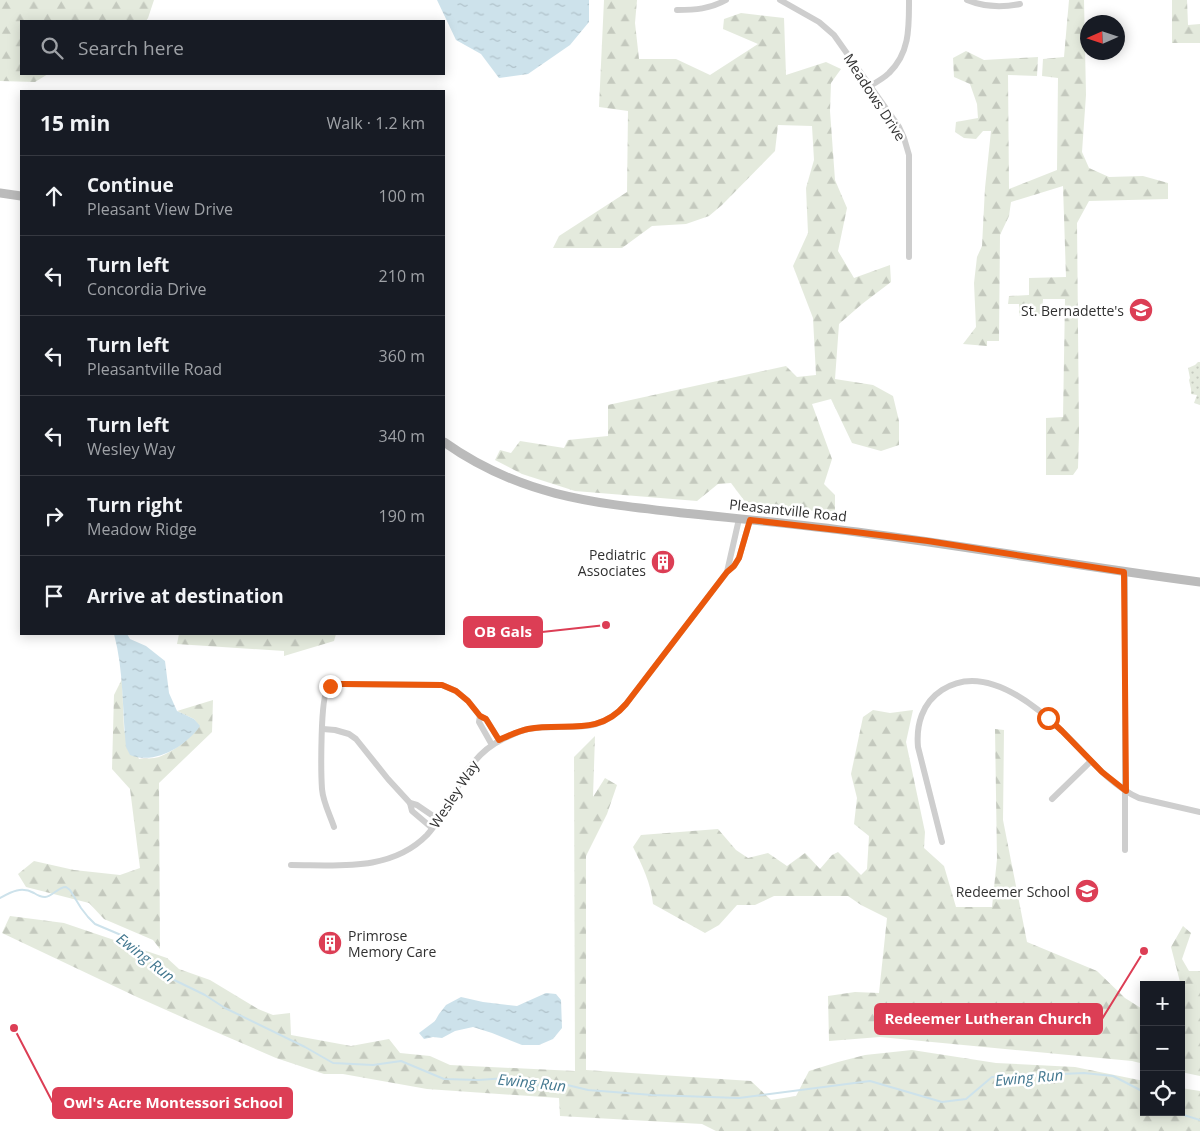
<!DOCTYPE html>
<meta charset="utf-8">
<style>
:root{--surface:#171b24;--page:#20242c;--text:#f1f3f6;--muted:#9ea1a6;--line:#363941}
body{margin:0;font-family:"Open Sans",sans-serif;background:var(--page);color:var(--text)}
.controls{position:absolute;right:15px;bottom:15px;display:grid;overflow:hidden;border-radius:0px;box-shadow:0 2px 12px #0003}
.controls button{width:45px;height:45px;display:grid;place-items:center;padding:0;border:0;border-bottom:1px solid var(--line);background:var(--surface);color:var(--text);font:25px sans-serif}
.compass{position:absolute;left:1080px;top:15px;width:45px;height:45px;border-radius:50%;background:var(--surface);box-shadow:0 2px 12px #0003;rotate:267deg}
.stop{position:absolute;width:15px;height:15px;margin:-11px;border:4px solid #ea580c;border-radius:50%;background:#fff}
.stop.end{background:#ea580c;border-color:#fff;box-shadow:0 1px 5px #0008}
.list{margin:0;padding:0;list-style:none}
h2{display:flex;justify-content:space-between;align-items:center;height:65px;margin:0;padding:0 20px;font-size:21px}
h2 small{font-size:16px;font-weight:400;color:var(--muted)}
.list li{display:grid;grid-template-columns:32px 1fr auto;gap:15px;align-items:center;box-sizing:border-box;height:80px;padding:0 20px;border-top:1px solid var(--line)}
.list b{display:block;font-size:19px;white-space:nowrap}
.list p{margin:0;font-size:16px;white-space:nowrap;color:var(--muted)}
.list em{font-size:16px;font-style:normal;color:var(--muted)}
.icon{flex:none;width:28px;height:28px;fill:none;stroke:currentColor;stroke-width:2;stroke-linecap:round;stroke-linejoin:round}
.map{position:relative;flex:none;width:1200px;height:1131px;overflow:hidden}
.search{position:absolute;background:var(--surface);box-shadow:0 2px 12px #0003;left:20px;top:20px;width:425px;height:55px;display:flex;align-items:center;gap:12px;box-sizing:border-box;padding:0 18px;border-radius:0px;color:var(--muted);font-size:19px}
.panel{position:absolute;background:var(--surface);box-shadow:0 2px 12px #0003;left:20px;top:90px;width:425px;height:545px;border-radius:0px}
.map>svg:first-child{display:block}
</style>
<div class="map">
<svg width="1200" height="1131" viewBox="0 0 1200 1131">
<defs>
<pattern id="forest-firs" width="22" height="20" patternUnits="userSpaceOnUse" patternTransform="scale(1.25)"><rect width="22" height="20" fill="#e4eadd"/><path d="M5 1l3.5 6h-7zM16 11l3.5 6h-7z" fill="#c4c9be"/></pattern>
<pattern id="park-dots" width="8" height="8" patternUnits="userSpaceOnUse" patternTransform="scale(1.25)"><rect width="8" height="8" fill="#e4eadd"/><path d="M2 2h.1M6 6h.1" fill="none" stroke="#c4c9be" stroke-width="1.8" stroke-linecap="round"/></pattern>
<pattern id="water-ripples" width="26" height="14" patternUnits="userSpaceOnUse" patternTransform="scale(1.25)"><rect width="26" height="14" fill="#cde2eb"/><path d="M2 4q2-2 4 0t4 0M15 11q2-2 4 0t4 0" fill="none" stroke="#b0c2ca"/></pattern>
</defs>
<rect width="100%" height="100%" fill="#fff"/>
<g fill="url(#forest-firs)">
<path d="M0,0H154L148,18L146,21H21V74H48L35,82L0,81Z"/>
<path d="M604,0H637L635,23L639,59H676L710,75L758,44L723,29L724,19L741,13L784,18L786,75L826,62L841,69L831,83L830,111L835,180L847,208L838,251L854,278L890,265L891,282L862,304L839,324L835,379L873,385L893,396L899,421V445L881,451L852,443L831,399L812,404L832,459L824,484L835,495V512L749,507L731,483L718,484L697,501L575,491L522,474L495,460L500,450L511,453L520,441L564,448L568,440L608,436V405L786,366L797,377L816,375L813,318L793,266L808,233L806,188L814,160L812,126L778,125L775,151L722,205L709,216L686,224L652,226L622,248H553L559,236L627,192L628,111L599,107Z"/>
<path d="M1069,0H1084L1086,95L1082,152L1089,168L1109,177L1143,176L1168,183V199L1089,201L1077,223L1079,434L1078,468L1073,475H1046V418L1063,417L1065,299H1043L1042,314L1019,316V304H1008L1009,296L1029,295V278L1066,277L1063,186L1011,202L1009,216L1000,235L999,341H987V346L963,344L976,327L974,283L977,257L982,246L985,188L991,131H983L976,139L964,138L955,132L956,122L978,118L977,104L970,84L954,77L953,58L966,51L984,60L1038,57L1037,76L1008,75L1009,189L1057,170L1058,78L1042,76L1043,59L1064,57Z"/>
<path d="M1172,0H1187L1188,25L1200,24V43H1172Z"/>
<path d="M179,634H336L334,641L284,656V651L177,644Z"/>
<path d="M122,679L124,730L139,759C145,758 153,759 159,757C174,751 190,739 199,726L194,719L177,711L213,700L212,732L159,783L160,949L153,940L104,919L89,903L26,887L18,874L34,861L74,870L120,875L140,868L130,789L112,769L114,695Z"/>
<path d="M873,710L890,713L913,710L906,742L925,832L924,848L944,866L956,907H992L997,859L995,729L1004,730L1003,820L1027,942L1097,971L1125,998L1144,1010V1064L1132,1061L880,1037L829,1041L828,996L855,992L879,993L887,918L861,905L848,896H774L755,905H737L719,925L705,933L653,904C651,883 642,865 633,847L641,835L718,829L736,850L748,858L768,853L787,866L805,853L820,869L832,855L838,852L861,875L867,869L869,836L854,824L857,798L851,774L863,717Z"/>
<path d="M595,736L593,797L605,778L617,785L607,814L586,856V1070L751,1081L771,1100L796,1096L809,1071L838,1062L865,1055L912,1050L996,1063L1075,1067L1144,1081V1112H1181V1088L1200,1091V1131H716L702,1124L560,1116L559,1098L427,1089L343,1074H324L276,1058L202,1026L137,997L2,933L10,916L64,923L167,958L179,969L210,980L258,1009L273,1015L290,1013L291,1035L351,1046L389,1039L400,1053L430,1056L450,1065L575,1071L574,757Z"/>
<path d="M1183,926L1191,933L1182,959L1189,971H1200V1076L1181,1072V985H1178L1180,982L1171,947Z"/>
</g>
<path fill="url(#park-dots)" d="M1198,362H1200V405L1194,403L1197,395L1191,394V389L1189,380L1190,378L1188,368L1195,365Z"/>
<g fill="url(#water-ripples)">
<path d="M437,0H589V22L570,45L528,74L499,78L481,54L456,40Z"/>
<path d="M114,634H127L130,639L146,646L165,661L169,693L177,711L194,719L200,726C185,747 155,765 130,755L126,747C122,709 124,671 114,634Z"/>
<path d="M546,993L556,994L561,1000L562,1028L553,1039L539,1045H522L492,1033L473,1027L455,1031L442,1038L433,1037L424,1039L419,1033L435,1021L439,1014L446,1005L461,997L483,1002L517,1006Z"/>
</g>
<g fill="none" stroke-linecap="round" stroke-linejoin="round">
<g stroke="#cde2eb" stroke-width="2">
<path d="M0,898C11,892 21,886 34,893C37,895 41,897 45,897C53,896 58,887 66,887L70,890L81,908L88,917L95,924L121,935L126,941L151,962L164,975L205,995L225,1008L305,1047L333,1063L373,1065L401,1061L444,1079L478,1080L507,1078L530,1086L559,1083L588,1090L652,1095L739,1098L870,1081L942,1102L966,1099L992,1077L1084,1073L1113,1076L1144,1092"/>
<path d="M1174,1112L1200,1120"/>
</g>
<g stroke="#cecece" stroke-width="6">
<path d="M780,0L819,22L834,35L899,127L904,138L909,155V257"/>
<path d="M967,0C984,7 1001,8 1020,4"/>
<path d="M677,10C695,10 710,9 726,0"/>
<path d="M870,86C877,82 884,78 889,73C910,53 909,27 909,0"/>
<path d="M727,572L739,519"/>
<path d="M1125,572V850"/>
<path d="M480,716L479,722L492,745"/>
<path d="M323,729L335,730L349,734L356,739L388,779L410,803L417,805L439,820"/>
<path d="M1052,799L1091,761"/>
<path d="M410,803L412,811L432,828"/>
<path d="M334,827C330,815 323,802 322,789C321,774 320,697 328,688C332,684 337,684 343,684L442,685L456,691L468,701L480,716L486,719L499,740"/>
<path d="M942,842L918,747C916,725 922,703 942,690C983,663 1032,702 1062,731C1086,754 1108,784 1139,798L1200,812"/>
<path d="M291,865C337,865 391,872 427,835C438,823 446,808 454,794C466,771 478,751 503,739C511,735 519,731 528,729C565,722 597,738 626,704L727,572L734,566L739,558L750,520"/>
</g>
<g stroke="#bbb" stroke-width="9">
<path d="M0,193L21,196"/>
<path d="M444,442C520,496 593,503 683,513C741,519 799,524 857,532C972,547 1085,567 1200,582"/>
</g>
</g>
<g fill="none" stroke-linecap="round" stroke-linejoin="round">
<path stroke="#ea580c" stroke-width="6" d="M330,686L335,684H343L442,685L456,691L468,701L480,716L486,719L499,740C508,736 518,731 528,729C565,722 598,737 626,704L727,572L734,566L739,558L750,520L855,532L928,541L1124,572L1126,791L1102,772L1062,731L1048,718"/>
</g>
<defs>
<g id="school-disc" transform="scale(1.25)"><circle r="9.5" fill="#dc3e55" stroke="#fff"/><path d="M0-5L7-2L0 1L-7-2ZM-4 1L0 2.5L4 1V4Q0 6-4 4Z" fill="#fff"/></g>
<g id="building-disc" transform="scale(1.25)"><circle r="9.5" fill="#dc3e55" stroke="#fff"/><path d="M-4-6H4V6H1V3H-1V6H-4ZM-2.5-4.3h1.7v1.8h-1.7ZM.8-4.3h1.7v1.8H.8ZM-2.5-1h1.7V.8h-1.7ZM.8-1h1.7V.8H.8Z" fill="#fff"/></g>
</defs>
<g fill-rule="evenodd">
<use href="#school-disc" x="1141" y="310"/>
<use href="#building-disc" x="663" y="562"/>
<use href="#school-disc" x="1087" y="891"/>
<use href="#building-disc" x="330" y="943"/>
</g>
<g text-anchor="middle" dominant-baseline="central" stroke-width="5" stroke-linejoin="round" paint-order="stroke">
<g font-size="14" fill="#313131" stroke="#fff">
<text transform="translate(875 97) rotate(57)">Meadows Drive</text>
<text transform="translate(788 510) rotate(6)">Pleasantville Road</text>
<text transform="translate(454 794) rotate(-57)">Wesley Way</text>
</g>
<g font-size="14" fill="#313131" stroke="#fff" text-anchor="end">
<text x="1124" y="310">St. Bernadette's</text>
<text x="646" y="554">Pediatric<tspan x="646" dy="16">Associates</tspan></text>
<text x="1070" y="891">Redeemer School</text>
<text x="348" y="935" text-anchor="start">Primrose<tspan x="348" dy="16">Memory Care</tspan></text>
</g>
<g font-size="15" font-style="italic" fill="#42778f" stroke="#fff">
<text transform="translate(146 957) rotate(38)">Ewing Run</text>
<text transform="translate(1029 1077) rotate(-5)">Ewing Run</text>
<text transform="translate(532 1082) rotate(6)">Ewing Run</text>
</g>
</g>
<path fill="none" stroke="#dc3e55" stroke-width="2" d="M606 625L542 632M1144 951L1102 1019M14 1028L53 1103"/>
<g fill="#dc3e55" stroke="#fff" stroke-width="2">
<circle cx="606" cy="625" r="5"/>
<circle cx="1144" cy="951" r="5"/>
<circle cx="14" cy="1028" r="5"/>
</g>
<g fill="#dc3e55" stroke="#dc3e55" stroke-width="2">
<rect x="464" y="617" width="78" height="30" rx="5"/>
<rect x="875" y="1004" width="227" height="30" rx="5"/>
<rect x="53" y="1088" width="239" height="30" rx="5"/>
</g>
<g font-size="15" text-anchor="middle" font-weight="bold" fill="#fff">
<text x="503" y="637">OB Gals</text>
<text x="988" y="1024">Redeemer Lutheran Church</text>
<text x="173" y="1108">Owl's Acre Montessori School</text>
</g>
</svg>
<div class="controls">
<button>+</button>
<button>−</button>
<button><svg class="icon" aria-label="locate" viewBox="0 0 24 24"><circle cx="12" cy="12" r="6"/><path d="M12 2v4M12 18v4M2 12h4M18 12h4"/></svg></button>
</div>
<svg class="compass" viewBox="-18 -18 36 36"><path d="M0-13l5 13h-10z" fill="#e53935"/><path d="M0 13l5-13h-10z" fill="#9ea1a6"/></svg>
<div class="stop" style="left:1048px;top:718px"></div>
<div class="stop end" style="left:330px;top:686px"></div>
<div class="search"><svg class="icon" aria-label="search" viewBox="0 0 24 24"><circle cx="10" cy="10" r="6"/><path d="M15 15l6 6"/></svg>Search here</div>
<section class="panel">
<h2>15 min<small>Walk · 1.2 km</small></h2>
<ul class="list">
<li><svg class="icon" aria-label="ahead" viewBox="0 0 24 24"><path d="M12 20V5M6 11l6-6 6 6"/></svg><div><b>Continue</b><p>Pleasant View Drive</p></div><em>100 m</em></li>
<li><svg class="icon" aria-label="left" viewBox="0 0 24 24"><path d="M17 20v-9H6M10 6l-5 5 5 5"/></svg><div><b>Turn left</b><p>Concordia Drive</p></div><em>210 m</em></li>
<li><svg class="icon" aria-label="left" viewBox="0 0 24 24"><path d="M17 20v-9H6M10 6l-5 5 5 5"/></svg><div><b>Turn left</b><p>Pleasantville Road</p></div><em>360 m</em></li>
<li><svg class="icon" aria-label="left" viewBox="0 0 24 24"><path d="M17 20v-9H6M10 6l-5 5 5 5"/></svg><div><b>Turn left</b><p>Wesley Way</p></div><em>340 m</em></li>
<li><svg class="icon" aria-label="right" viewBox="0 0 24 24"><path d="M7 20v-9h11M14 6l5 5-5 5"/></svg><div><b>Turn right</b><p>Meadow Ridge</p></div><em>190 m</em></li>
<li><svg class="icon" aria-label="arrive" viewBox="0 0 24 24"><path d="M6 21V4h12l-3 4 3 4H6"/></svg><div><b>Arrive at destination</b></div></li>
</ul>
</section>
</div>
